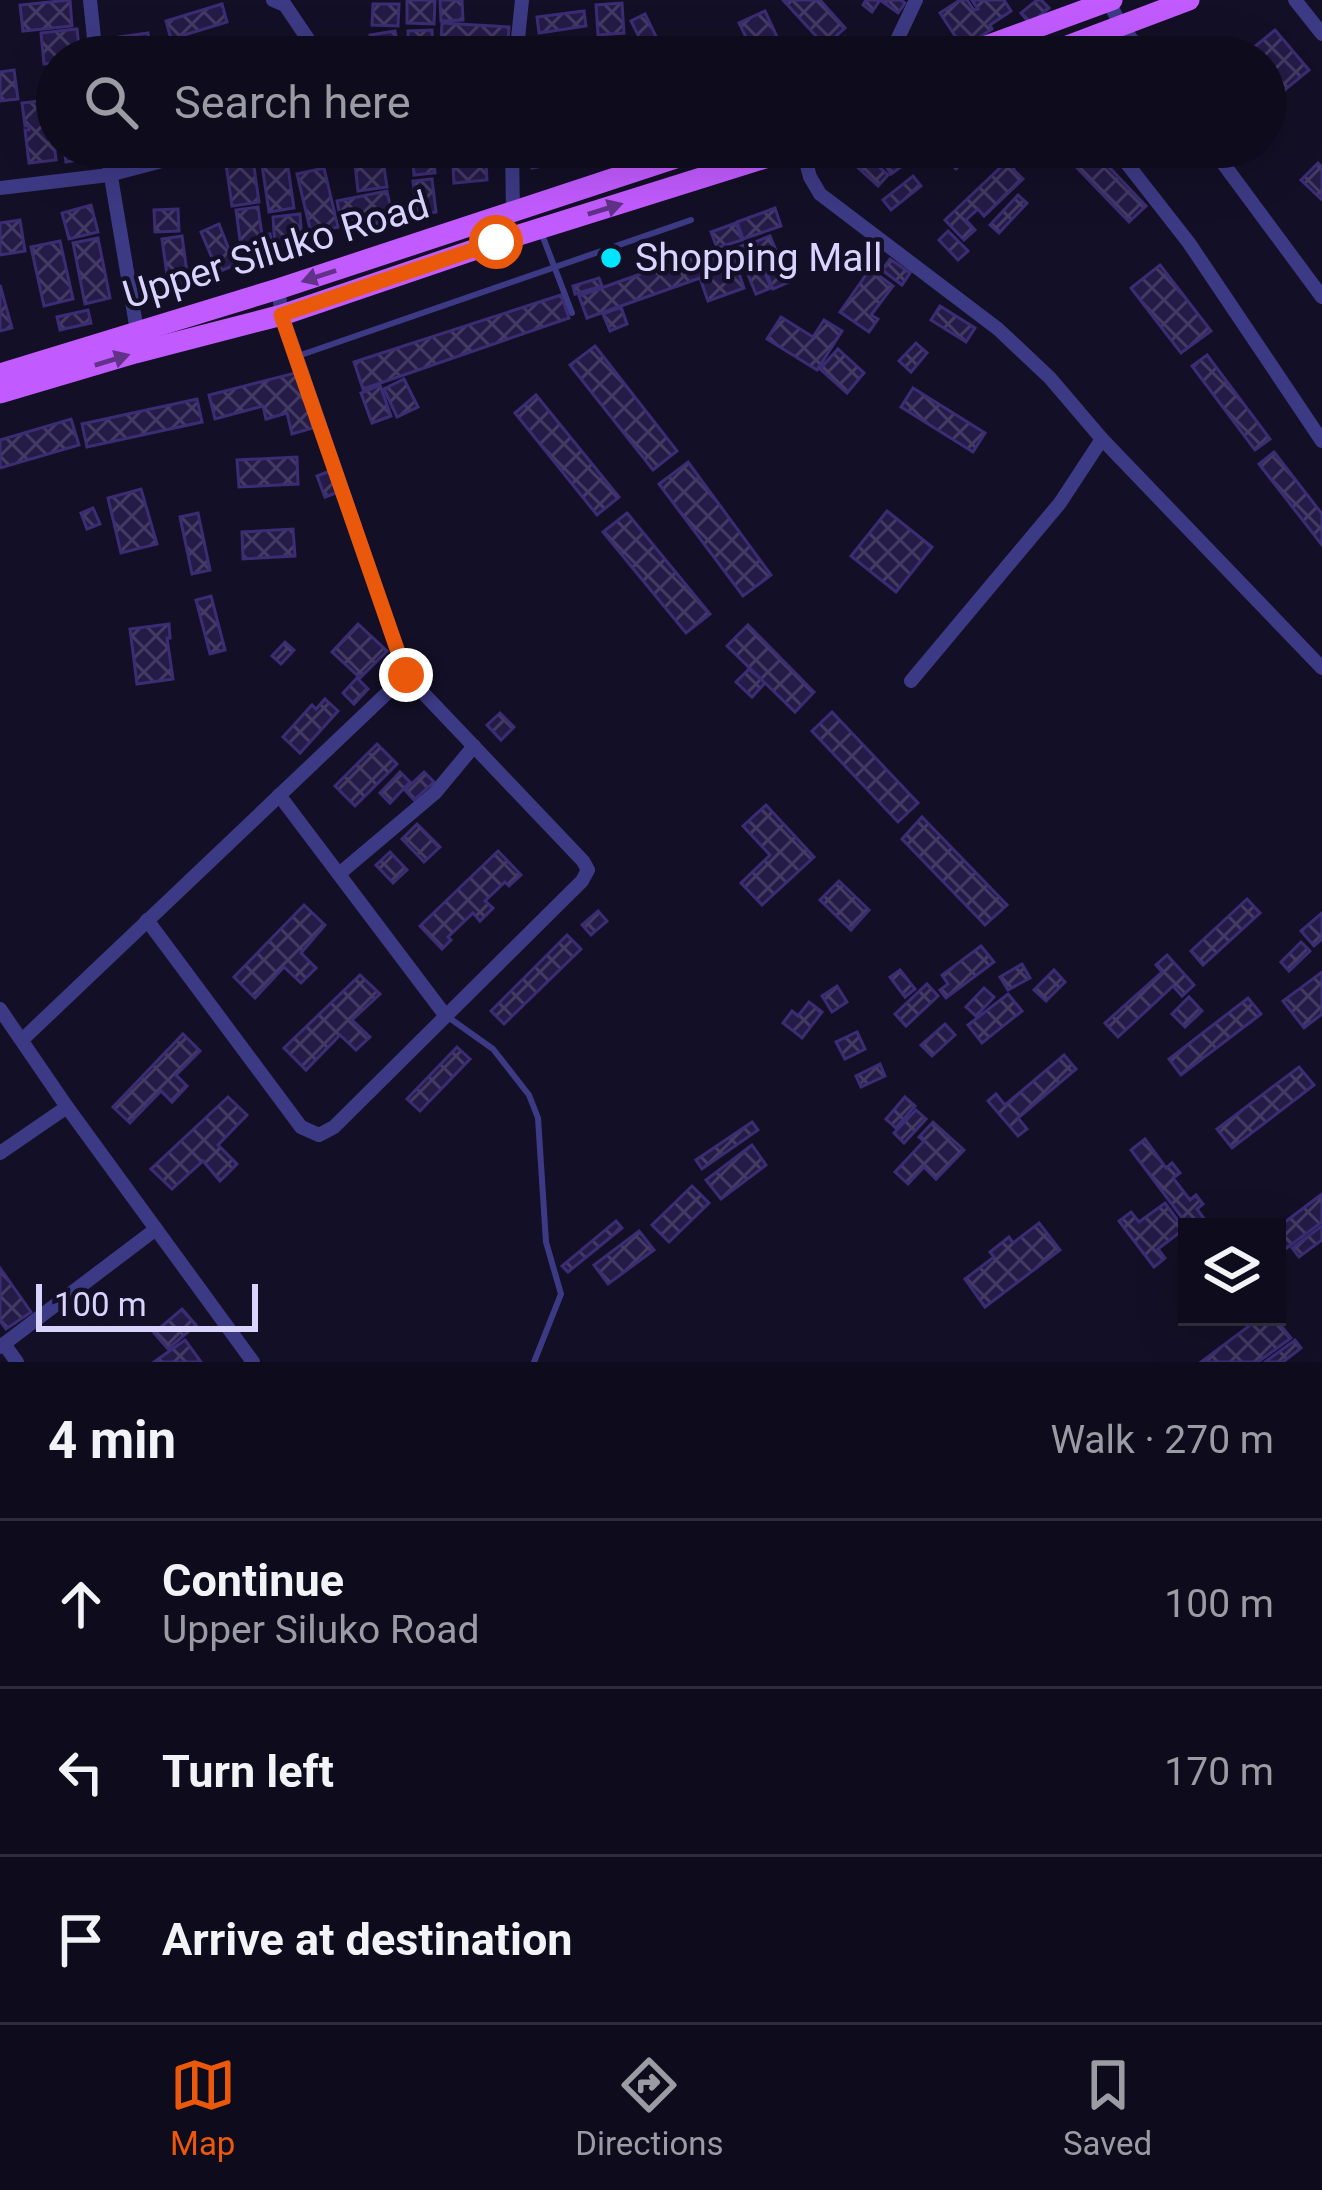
<!DOCTYPE html>
<meta charset="utf-8">
<style>
:root{--surface:#0e0b1c;--page:#171425;--text:#f1f3f6;--muted:#9b9ba3;--line:#2e2b3b;--accent:#ea580c}
body{margin:0;font-family:Roboto,sans-serif;background:var(--page);color:var(--text)}
.controls{position:absolute;right:36px;bottom:36px;display:grid;overflow:hidden;border-radius:0px;box-shadow:0 12px 48px #0002}
.controls button{width:108px;height:108px;display:grid;place-items:center;padding:0;border:0;border-bottom:3px solid var(--line);background:var(--surface);color:var(--text);font:60px sans-serif}
.scale{position:absolute;left:36px;bottom:30px;width:222px;box-sizing:border-box;padding-left:12px;border:6px solid #d9d4ff;border-top:0;font-size:33px;line-height:42px;white-space:nowrap;color:#d9d4ff;-webkit-text-stroke:9px #130f26;paint-order:stroke}
.stop{position:absolute;width:36px;height:36px;margin:-27px;border:9px solid #ea580c;border-radius:50%;background:#fff}
.stop.end{background:#ea580c;border-color:#fff;box-shadow:0 3px 12px #0008}
.list{margin:0;padding:0;list-style:none}
h2{display:flex;justify-content:space-between;align-items:center;height:156px;margin:0;padding:0 48px;font-size:51px}
h2 small{font-size:39px;font-weight:400;color:var(--muted)}
.list li{display:grid;grid-template-columns:78px 1fr auto;gap:36px;align-items:center;box-sizing:border-box;height:168px;padding:0 48px;border-top:3px solid var(--line)}
.list b{display:block;font-size:45px;white-space:nowrap}
.list p{margin:0;font-size:39px;white-space:nowrap;color:var(--muted)}
.list em{font-size:39px;font-style:normal;color:var(--muted)}
.icon{flex:none;width:66px;height:66px;fill:none;stroke:currentColor;stroke-width:2;stroke-linecap:round;stroke-linejoin:round}
.map{position:relative;flex:none;width:1322px;height:1362px;overflow:hidden}
.search{position:absolute;background:var(--surface);box-shadow:0 12px 48px #0002;left:36px;right:36px;top:36px;height:132px;display:flex;align-items:center;gap:30px;box-sizing:border-box;padding:0 42px;border-radius:66px;color:var(--muted);font-size:45px}
.sheet{height:660px;background:var(--surface)}
nav{display:flex;justify-content:space-around;align-items:center;box-sizing:border-box;height:168px;border-top:3px solid var(--line);background:var(--surface);font-size:33px;color:var(--muted)}
nav a{display:grid;justify-items:center;gap:6px}
nav .on{color:var(--accent)}
.map>svg:first-child{display:block}
</style>
<div class="map">
<svg width="1322" height="1362" viewBox="0 0 1322 1362">
<defs>
<pattern id="building-cross-hatch" width="8" height="8" patternUnits="userSpaceOnUse" patternTransform="scale(3)"><rect width="8" height="8" fill="#241b47"/><path d="M0 0l8 8M0 8l8-8" fill="none" stroke="#433b63"/></pattern>
</defs>
<rect width="100%" height="100%" fill="#130f26"/>
<g fill="url(#building-cross-hatch)" stroke="#3b2d73" stroke-width="3">
<path d="M70,0L72,26L23,31L20,5Z"/>
<path d="M407,0H435L434,24L407,23Z"/>
<path d="M440,0H462L463,20L441,21Z"/>
<path d="M783,0H820L845,28L825,46Z"/>
<path d="M866,0H901L905,3L898,13L880,0L872,12L863,5Z"/>
<path d="M960,0H967L974,10L978,9L972,0H1004L1011,11L990,25L992,29L963,48L940,13Z"/>
<path d="M1037,0H1041L1049,8L1030,24L1021,13Z"/>
<path d="M622,3L624,33L598,35L596,5Z"/>
<path d="M222,4L227,22L171,39L166,21Z"/>
<path d="M373,4H399L398,26L372,25Z"/>
<path d="M584,11L586,26L539,33L537,17Z"/>
<path d="M765,11L779,41L754,53L739,23Z"/>
<path d="M645,14L664,53L656,57H649L631,21Z"/>
<path d="M442,23L509,27L507,57H463L464,46H459L458,57H440Z"/>
<path d="M77,29L80,57H57V63L44,64L41,33Z"/>
<path d="M432,30L433,57H409L408,31Z"/>
<path d="M1275,30L1309,70L1275,98L1265,87V57H1242Z"/>
<path d="M395,31L400,57H374L370,35Z"/>
<path d="M148,33L151,57H121L119,37Z"/>
<path d="M845,37L863,53L859,57H827Z"/>
<path d="M627,39L628,57H603L602,41Z"/>
<path d="M360,41L364,57H333L331,47Z"/>
<path d="M704,42L709,54L703,57H680L679,53Z"/>
<path d="M14,70L18,99L0,101V72Z"/>
<path d="M49,100L56,160L29,163L25,130H29V126H25L22,103Z"/>
<path d="M64,147H87L89,158L66,162Z"/>
<path d="M351,147H380V156L351,158Z"/>
<path d="M412,147H433L435,173L414,175Z"/>
<path d="M447,147H482V154L447,155Z"/>
<path d="M528,147H575L577,160L532,168Z"/>
<path d="M578,147H617L618,150L584,163Z"/>
<path d="M956,147H978L956,169L945,158Z"/>
<path d="M1022,147H1036L1013,169L1023,179L984,216L978,209L966,220L975,230L964,240L945,220Z"/>
<path d="M1057,147H1090L1146,206L1129,222Z"/>
<path d="M896,151L905,164L891,174L882,160Z"/>
<path d="M286,154L294,208L269,212L261,158Z"/>
<path d="M865,154L888,175L878,186L855,165Z"/>
<path d="M253,160L259,202L232,206L226,164Z"/>
<path d="M383,160L387,187L358,191L355,164Z"/>
<path d="M1318,163L1322,167V200L1301,180Z"/>
<path d="M486,164L487,180L454,183L453,167Z"/>
<path d="M324,168L338,227L311,233L297,174Z"/>
<path d="M913,176L921,186L891,210L883,200Z"/>
<path d="M432,179L436,212L417,215L413,181Z"/>
<path d="M387,191L393,219L364,227L362,221L348,224L347,220L341,222L337,201Z"/>
<path d="M1018,195L1027,203L999,233L990,225Z"/>
<path d="M91,205L98,232L69,239L62,213Z"/>
<path d="M258,207L262,235L270,234L273,250L242,255L236,210Z"/>
<path d="M775,208L781,226L743,239L737,222Z"/>
<path d="M178,209L179,231L155,232L154,210Z"/>
<path d="M300,214L302,244L275,247L273,217Z"/>
<path d="M20,220L25,251L0,255V223Z"/>
<path d="M736,223L742,240L717,248L711,232Z"/>
<path d="M219,224L235,265L218,272L201,232Z"/>
<path d="M948,231L968,251L958,260L939,240Z"/>
<path d="M182,236L189,287L169,290L162,239Z"/>
<path d="M770,236L789,282L773,289L755,242Z"/>
<path d="M98,238L110,298L85,304L73,243Z"/>
<path d="M60,241L73,299L44,306L31,247Z"/>
<path d="M753,241L771,288L756,294L737,248Z"/>
<path d="M713,248L719,265L734,259L744,288L708,301L700,278L587,318L579,296Z"/>
<path d="M890,259L910,273L902,285L882,270Z"/>
<path d="M1160,265L1211,331L1181,353L1131,288Z"/>
<path d="M870,269L893,286L871,315L878,319L869,332L840,312Z"/>
<path d="M599,278L602,286L575,294L573,286Z"/>
<path d="M0,285L12,328L0,331Z"/>
<path d="M561,295L569,318L363,389L354,362Z"/>
<path d="M940,306L975,328L966,342L931,320Z"/>
<path d="M621,307L627,324L610,331L603,314Z"/>
<path d="M88,310L91,323L60,330L57,317Z"/>
<path d="M781,317L813,337L824,320L842,331L817,370L767,339Z"/>
<path d="M916,343L927,353L911,372L899,361Z"/>
<path d="M595,346L677,451L653,470L570,365Z"/>
<path d="M838,349L864,373L847,393L820,369Z"/>
<path d="M1207,355L1270,439L1255,450L1192,366Z"/>
<path d="M299,372L313,428L292,434L287,413L266,419L263,406L215,419L209,395Z"/>
<path d="M404,379L418,407L397,417L384,389Z"/>
<path d="M380,385L391,416L372,423L361,393Z"/>
<path d="M913,388L985,433L973,452L901,407Z"/>
<path d="M536,395L619,497L597,515L515,413Z"/>
<path d="M197,399L202,422L87,447L82,424Z"/>
<path d="M71,419L79,445L0,468V440Z"/>
<path d="M1274,452L1322,514V545L1259,464Z"/>
<path d="M297,457L298,484L239,487L237,460Z"/>
<path d="M688,462L771,575L743,596L659,484Z"/>
<path d="M333,470L341,491L325,497L317,476Z"/>
<path d="M141,489L157,544L121,553L108,498Z"/>
<path d="M93,508L100,524L87,529L81,513Z"/>
<path d="M887,511L932,547L896,592L851,556Z"/>
<path d="M198,513L210,570L192,574L180,517Z"/>
<path d="M627,513L710,614L686,633L603,532Z"/>
<path d="M293,529L295,556L243,559L242,532Z"/>
<path d="M211,596L225,650L210,654L196,600Z"/>
<path d="M169,624L170,638H167L173,679L137,684L130,629Z"/>
<path d="M358,624L387,651L360,678L332,652Z"/>
<path d="M748,625L814,692L795,712L727,646Z"/>
<path d="M285,642L294,650L281,664L272,656Z"/>
<path d="M749,669L765,683L752,697L736,682Z"/>
<path d="M357,678L368,689L354,704L343,693Z"/>
<path d="M325,699L338,711L300,753L283,737L312,705L316,709Z"/>
<path d="M832,712L918,803L898,822L812,731Z"/>
<path d="M500,713L514,727L501,740L487,725Z"/>
<path d="M377,744L397,764L355,806L335,786Z"/>
<path d="M400,772L410,782L390,803L380,793Z"/>
<path d="M424,772L434,782L414,800L405,790Z"/>
<path d="M766,805L814,857L762,905L741,883L770,855L743,826Z"/>
<path d="M922,817L1007,905L985,925L902,839Z"/>
<path d="M417,824L440,847L424,862L402,839Z"/>
<path d="M498,851L521,875L509,886L505,882L485,901L493,908L480,921L473,913L448,937L451,940L442,949L420,926Z"/>
<path d="M390,852L407,870L393,883L376,865Z"/>
<path d="M839,881L869,910L851,930L820,900Z"/>
<path d="M1247,899L1260,913L1203,965L1191,951Z"/>
<path d="M304,905L325,925L301,953L316,968L301,983L284,967L255,998L234,977Z"/>
<path d="M598,911L607,921L591,935L582,925Z"/>
<path d="M1322,913V939L1314,946L1301,931Z"/>
<path d="M567,935L581,949L504,1024L491,1011Z"/>
<path d="M1301,942L1310,951L1289,971L1281,962Z"/>
<path d="M981,946L994,962L946,998L940,990L948,984L942,975Z"/>
<path d="M1167,955L1194,985L1182,996L1173,986L1118,1037L1105,1023L1162,972L1156,965Z"/>
<path d="M1022,964L1030,978L1008,990L1000,977Z"/>
<path d="M900,970L915,989L905,997L890,977Z"/>
<path d="M1054,970L1065,982L1046,1001L1034,990Z"/>
<path d="M1322,972V1014L1304,1028L1283,1001Z"/>
<path d="M360,975L380,994L352,1020L370,1037L356,1050L340,1035L306,1070L284,1048Z"/>
<path d="M927,984L938,996L906,1026L895,1014Z"/>
<path d="M837,986L847,1002L832,1012L822,996Z"/>
<path d="M984,988L994,997L976,1016L966,1007Z"/>
<path d="M1008,994L1022,1011L982,1043L968,1025Z"/>
<path d="M1189,997L1202,1011L1185,1027L1172,1014Z"/>
<path d="M1248,998L1261,1014L1181,1075L1169,1059Z"/>
<path d="M809,1002L822,1012L802,1038L783,1023L792,1011L798,1016Z"/>
<path d="M945,1024L955,1035L932,1056L921,1045Z"/>
<path d="M857,1032L865,1049L845,1059L836,1042Z"/>
<path d="M183,1034L200,1051L176,1075L187,1086L172,1102L161,1091L130,1123L113,1107Z"/>
<path d="M457,1047L470,1059L420,1111L407,1099Z"/>
<path d="M1064,1055L1076,1069L1018,1118L1027,1129L1018,1136L988,1101L996,1094L1005,1105Z"/>
<path d="M880,1064L885,1076L861,1087L856,1076Z"/>
<path d="M1299,1067L1314,1085L1232,1148L1217,1129Z"/>
<path d="M228,1097L247,1115L218,1145L237,1164L220,1181L203,1161L172,1189L151,1169Z"/>
<path d="M905,1097L915,1106L896,1128L886,1119Z"/>
<path d="M916,1110L926,1119L904,1143L894,1133Z"/>
<path d="M752,1122L758,1130L702,1169L696,1160Z"/>
<path d="M933,1122L964,1150L936,1179L924,1167L908,1184L895,1172L924,1141L919,1137Z"/>
<path d="M1145,1139L1166,1168L1172,1163L1180,1173L1173,1178L1190,1200L1196,1195L1203,1204L1197,1209L1210,1227H1189L1131,1150Z"/>
<path d="M752,1145L766,1165L721,1199L706,1180Z"/>
<path d="M692,1186L709,1203L669,1242L652,1225Z"/>
<path d="M1322,1194V1222L1284,1250L1277,1241V1228Z"/>
<path d="M1165,1203L1184,1229L1158,1249L1165,1258L1154,1267L1119,1221L1131,1212L1139,1222Z"/>
<path d="M616,1221L622,1228L568,1272L562,1266Z"/>
<path d="M1039,1223L1060,1250L985,1307L965,1279L994,1257L990,1252L1009,1237L1013,1243Z"/>
<path d="M1322,1226V1240L1299,1257L1292,1248Z"/>
<path d="M639,1231L654,1250L608,1284L594,1265Z"/>
<path d="M0,1268L31,1312L6,1329L0,1321Z"/>
<path d="M182,1309L196,1325L168,1349L154,1333Z"/>
<path d="M1261,1317H1274L1291,1338L1258,1362H1201Z"/>
<path d="M185,1340L201,1362H154Z"/>
<path d="M1295,1340L1301,1348L1283,1362H1265Z"/>
</g>
<g fill="none" stroke-linecap="round" stroke-linejoin="round">
<g stroke="#3d3a85" stroke-width="6">
<path d="M914,163L920,147"/>
<path d="M541,232L572,313"/>
<path d="M298,356L691,220"/>
<path d="M448,1017L493,1049L529,1095L538,1118L546,1242L561,1294L534,1362"/>
</g>
<g stroke="#3d3a85" stroke-width="14">
<path d="M90,0L96,57"/>
<path d="M273,0L285,5L320,57"/>
<path d="M1108,0L1120,24L1145,57"/>
<path d="M1295,0L1322,34"/>
<path d="M516,57L522,0"/>
<path d="M898,57V38L916,0"/>
<path d="M106,147L137,331"/>
<path d="M512,147L513,214"/>
<path d="M802,147L810,177L820,194L998,329L1050,378L1102,439L1322,668"/>
<path d="M1114,147L1189,243L1322,441"/>
<path d="M1211,147L1322,297"/>
<path d="M0,188L109,175L215,147"/>
<path d="M911,681L1060,503L1102,439"/>
<path d="M279,795L445,1015"/>
<path d="M339,874L435,793L474,746"/>
<path d="M147,920L301,1127L319,1135L334,1127L582,881L588,870L583,861L406,675L282,315L278,289"/>
<path d="M0,1009L67,1107L253,1362"/>
<path d="M22,1040L406,675"/>
<path d="M0,1153L67,1107"/>
<path d="M4,1344L17,1362"/>
<path d="M0,1347L156,1229"/>
</g>
<g stroke="#c25bff" stroke-width="21">
<path d="M956,57L1112,0"/>
<path d="M1038,57L1189,0"/>
<path d="M0,374L278,289L709,147"/>
<path d="M0,393L135,353L282,315L497,242L800,147"/>
</g>
</g>
<defs><path id="oneway-solid" d="M-6-.8H1V-3.2L6.5 0L1 3.2V.8H-6Z" transform="scale(3)"/></defs>
<g fill="#623188">
<use href="#oneway-solid" transform="translate(605 209) rotate(-17)"/>
<use href="#oneway-solid" transform="translate(319 276) rotate(162)"/>
<use href="#oneway-solid" transform="translate(112 360) rotate(-17)"/>
</g>
<g fill="none" stroke-linecap="round" stroke-linejoin="round">
<path stroke="#ea580c" stroke-width="15" d="M406,675L281,315L496,242"/>
</g>
<circle fill="#00e5ff" stroke="#130f26" stroke-width="4.5" cx="611" cy="258" r="12"/>
<g text-anchor="middle" dominant-baseline="central" stroke-width="9" stroke-linejoin="round" paint-order="stroke">
<g font-size="39" fill="#d9d4ff" stroke="#130f26">
<text transform="translate(276 250) rotate(-17)">Upper Siluko Road</text>
</g>
<g font-size="39" fill="#d9d4ff" stroke="#130f26" text-anchor="start">
<text x="635" y="258">Shopping Mall</text>
</g>
</g>
</svg>
<div class="controls">
<button><svg class="icon" aria-label="layers" viewBox="0 0 24 24"><path d="M12 4l9 5-9 5-9-5zM3 14l9 5 9-5"/></svg></button>
</div>
<div class="scale">100 m</div>
<div class="stop" style="left:496px;top:242px"></div>
<div class="stop end" style="left:406px;top:675px"></div>
<div class="search"><svg class="icon" aria-label="search" viewBox="0 0 24 24"><circle cx="10" cy="10" r="6"/><path d="M15 15l6 6"/></svg>Search here</div>
</div>
<section class="sheet">
<h2>4 min<small>Walk · 270 m</small></h2>
<ul class="list">
<li><svg class="icon" aria-label="ahead" viewBox="0 0 24 24"><path d="M12 20V5M6 11l6-6 6 6"/></svg><div><b>Continue</b><p>Upper Siluko Road</p></div><em>100 m</em></li>
<li><svg class="icon" aria-label="left" viewBox="0 0 24 24"><path d="M17 20v-9H6M10 6l-5 5 5 5"/></svg><div><b>Turn left</b></div><em>170 m</em></li>
<li><svg class="icon" aria-label="arrive" viewBox="0 0 24 24"><path d="M6 21V4h12l-3 4 3 4H6"/></svg><div><b>Arrive at destination</b></div></li>
</ul>
</section>
<nav>
<a class="on"><svg class="icon" aria-label="map" viewBox="0 0 24 24"><path d="M3 6l6-2 6 2 6-2v14l-6 2-6-2-6 2zM9 4v14M15 6v14"/></svg>Map</a>
<a><svg class="icon" aria-label="directions" viewBox="0 0 24 24"><path d="M12 3l9 9-9 9-9-9zM9 14v-3h6M13 9l2 2-2 2"/></svg>Directions</a>
<a><svg class="icon" aria-label="saved" viewBox="0 0 24 24"><path d="M7 4h10v16l-5-4-5 4z"/></svg>Saved</a>
</nav>
